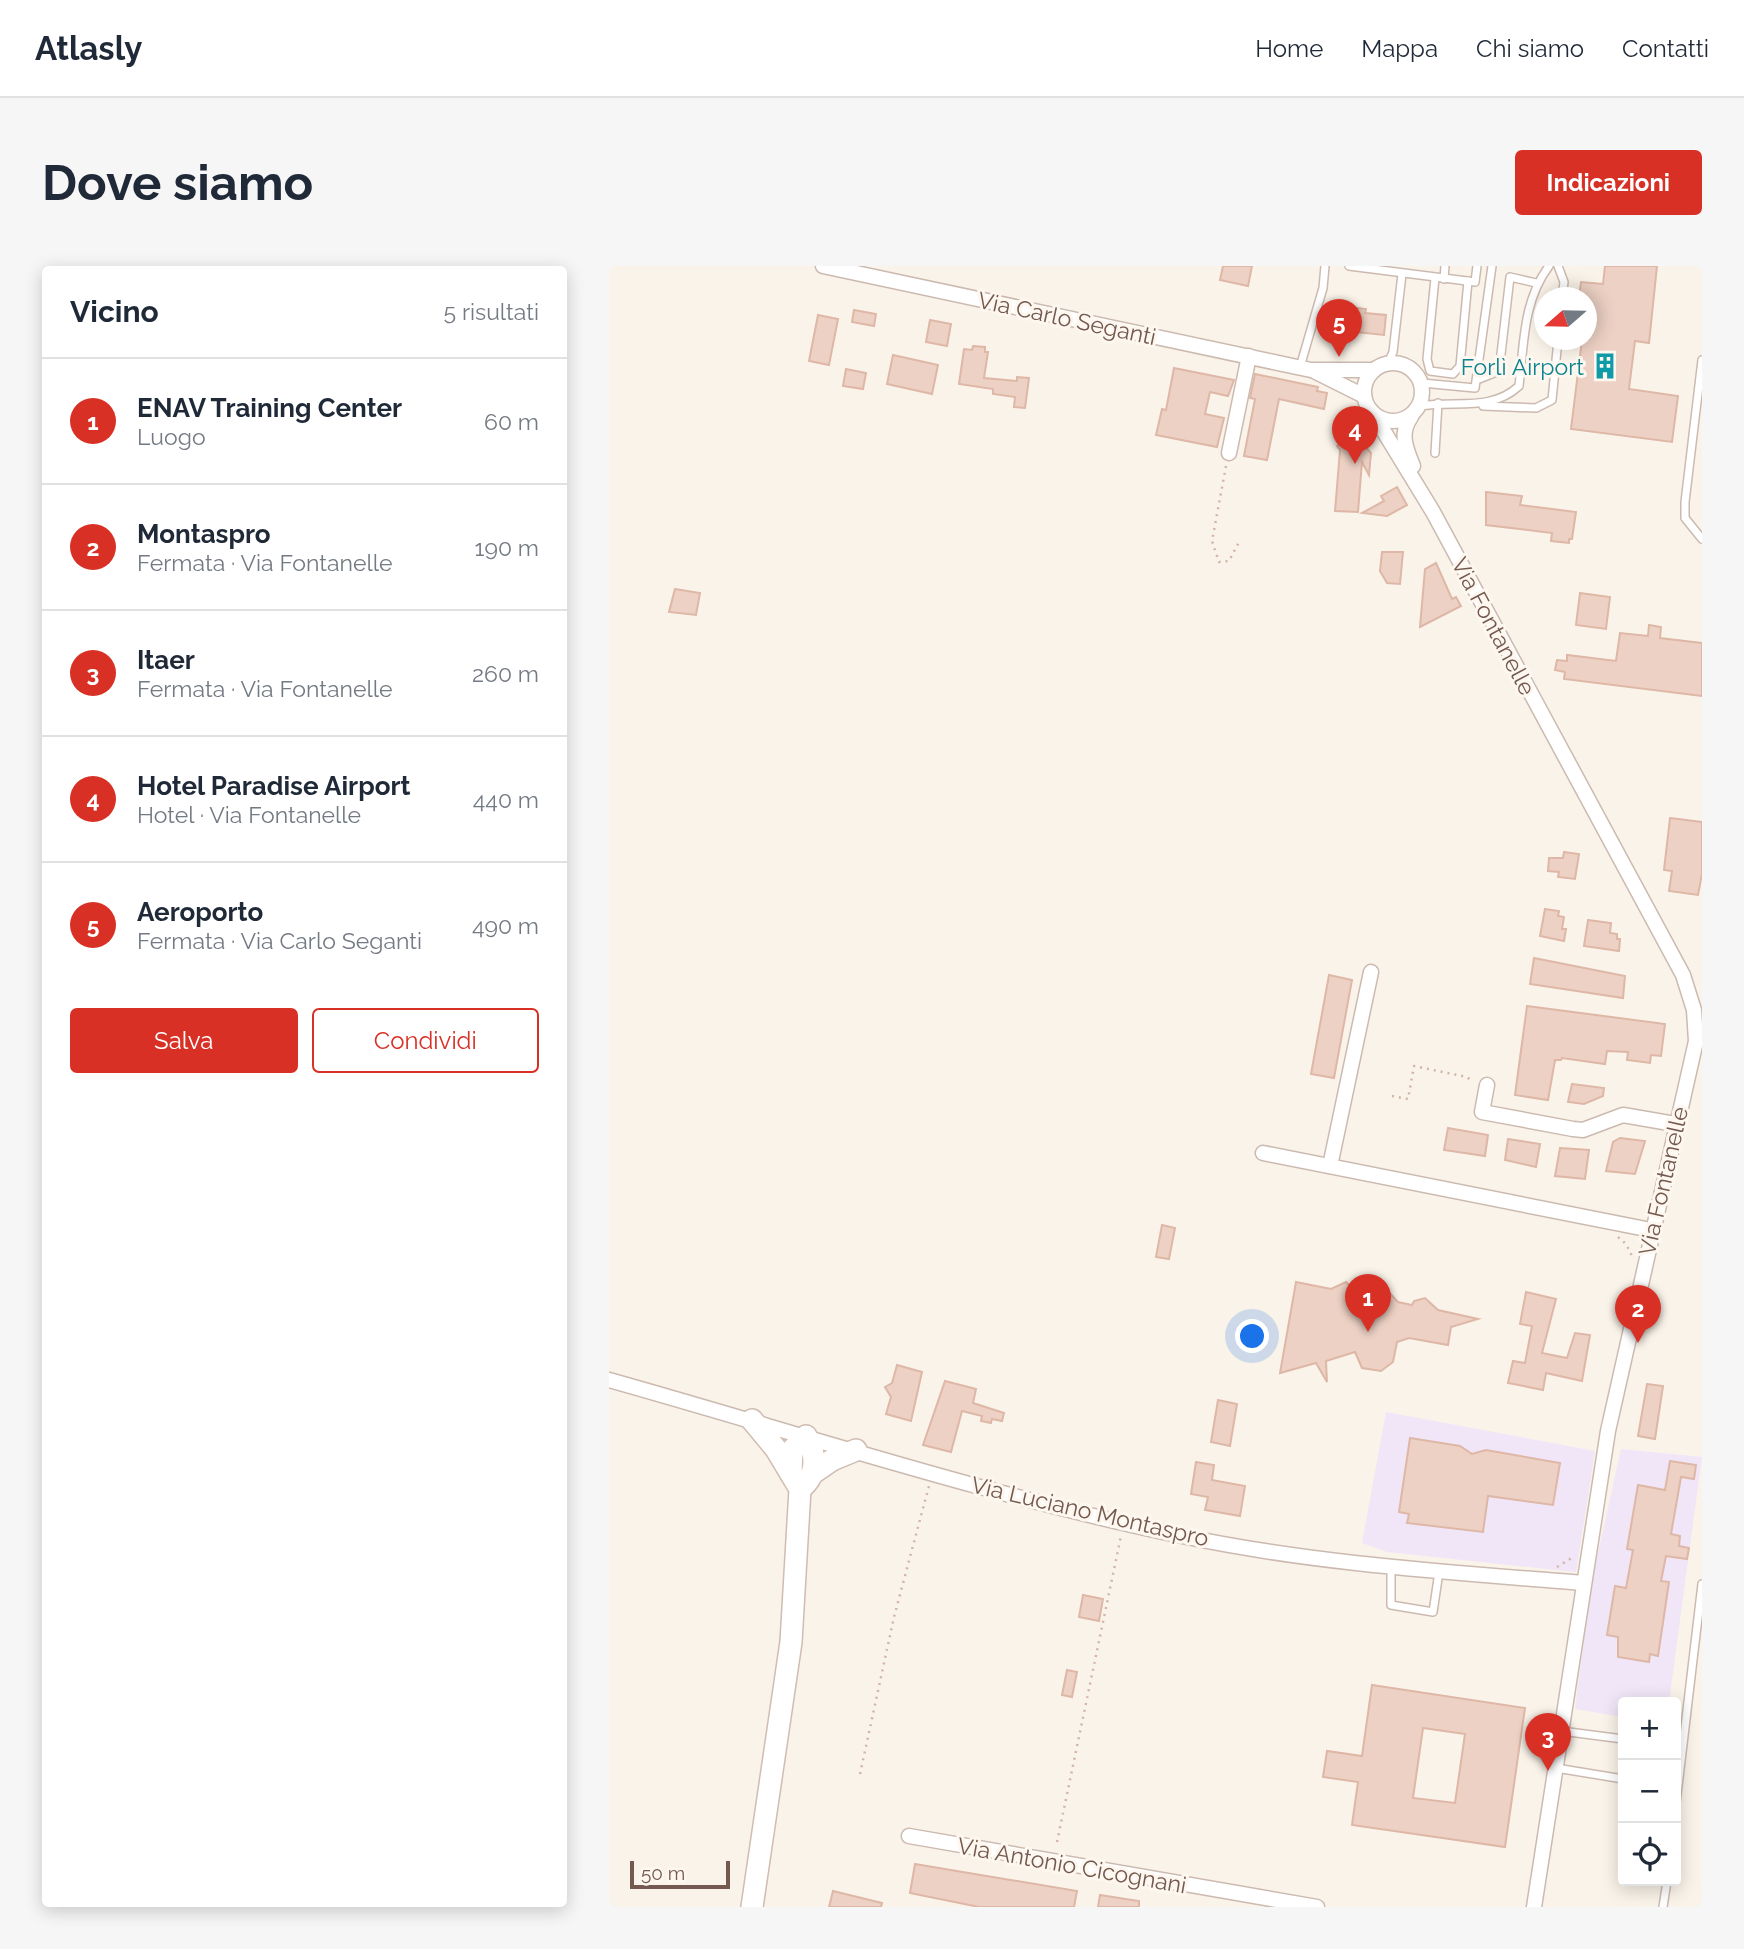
<!DOCTYPE html>
<html lang="it">
<meta charset="utf-8">
<style>
:root{--surface:#fff;--page:#f6f6f7;--text:#1f2937;--muted:#747a83;--line:#e0e1e3;--accent:#d93025}
body{margin:0;font-family:Raleway,sans-serif;background:var(--page);color:var(--text)}
.controls{position:absolute;right:21px;bottom:21px;display:grid;overflow:hidden;border-radius:7px;box-shadow:0 4px 18px #0003}
.controls button{width:63px;height:63px;display:grid;place-items:center;padding:0;border:0;border-bottom:2px solid var(--line);background:var(--surface);color:var(--text);font:35px sans-serif}
.compass{position:absolute;left:925px;top:21px;width:63px;height:63px;border-radius:50%;background:var(--surface);box-shadow:0 4px 18px #0003;rotate:250deg}
.scale{position:absolute;left:21px;bottom:18px;width:100px;box-sizing:border-box;padding-left:7px;border:4px solid #73594f;border-top:0;font-size:19px;line-height:24px;white-space:nowrap;color:#73594f;-webkit-text-stroke:5px #fdf7ef;paint-order:stroke}
.you{position:absolute;left:644px;top:1071px;width:24px;height:24px;margin:-18px;border:5px solid #fff;border-radius:50%;background:#1a73e8;box-shadow:0 0 0 10px #1a73e833}
.badge{display:grid;place-items:center;width:46px;height:46px;border-radius:50%;background:var(--accent);color:#fff;font-size:23px;font-weight:700}
.pin{position:absolute;translate:-50% -58px;filter:drop-shadow(0 2px 4px #0008)}
.pin::after{content:'';position:absolute;top:37px;width:24px;height:21px;background:inherit;clip-path:polygon(0 0,100% 0,50% 100%)}
.list{margin:0;padding:0;list-style:none}
h2{display:flex;justify-content:space-between;align-items:center;height:91px;margin:0;padding:0 28px;font-size:30px}
h2 small{font-size:23px;font-weight:400;color:var(--muted)}
.list li{display:grid;grid-template-columns:46px 1fr auto;gap:21px;align-items:center;box-sizing:border-box;height:126px;padding:0 28px;border-top:2px solid var(--line)}
.list b{display:block;font-size:26px;white-space:nowrap}
.list p{margin:0;font-size:23px;white-space:nowrap;color:var(--muted)}
.list em{font-size:23px;font-style:normal;color:var(--muted)}
.actions{display:flex;gap:14px;padding:21px 28px}
.actions a{flex:1;padding:16px 0;border:2px solid var(--accent);border-radius:7px;text-align:center;font-size:24px;color:var(--accent)}
.actions .main{background:var(--accent);color:#fff}
.icon{flex:none;width:38px;height:38px;fill:none;stroke:currentColor;stroke-width:2;stroke-linecap:round;stroke-linejoin:round}
.map{position:relative;flex:none;width:1093px;height:1641px;overflow:hidden;border-radius:7px}
header{display:flex;align-items:center;gap:42px;box-sizing:border-box;height:98px;padding:0 35px;background:var(--surface);border-bottom:2px solid var(--line)}
header strong{font-size:33px}
nav{display:flex;gap:38px;margin-inline-start:auto;font-size:24px}
.intro{display:flex;align-items:center;justify-content:space-between;box-sizing:border-box;height:168px;padding:0 42px}
h1{margin:0;font-size:49px}
.button{padding:18px 32px;border-radius:7px;background:var(--accent);color:#fff;font-size:24px;font-weight:700}
main{display:flex;gap:42px;padding:0 42px}
aside{flex:1;background:var(--surface);border-radius:7px;box-shadow:0 4px 18px #0003}
.map>svg:first-child{display:block}
</style>
<header>
<strong>Atlasly</strong>
<nav><a>Home</a><a>Mappa</a><a>Chi siamo</a><a>Contatti</a></nav>
</header>
<div class="intro"><h1>Dove siamo</h1><a class="button">Indicazioni</a></div>
<main>
<aside>
<h2>Vicino<small>5 risultati</small></h2>
<ul class="list">
<li><span class="badge">1</span><div><b>ENAV Training Center</b><p>Luogo</p></div><em>60 m</em></li>
<li><span class="badge">2</span><div><b>Montaspro</b><p>Fermata · Via Fontanelle</p></div><em>190 m</em></li>
<li><span class="badge">3</span><div><b>Itaer</b><p>Fermata · Via Fontanelle</p></div><em>260 m</em></li>
<li><span class="badge">4</span><div><b>Hotel Paradise Airport</b><p>Hotel · Via Fontanelle</p></div><em>440 m</em></li>
<li><span class="badge">5</span><div><b>Aeroporto</b><p>Fermata · Via Carlo Seganti</p></div><em>490 m</em></li>
</ul>
<div class="actions"><a class="main">Salva</a><a>Condividi</a></div>
</aside>
<div class="map">
<svg width="1093" height="1641" viewBox="0 0 1093 1641">
<rect width="100%" height="100%" fill="#faf3e9"/>
<g fill="#f0e6f7">
<path d="M777,1146L986,1185L967,1306L778,1286L753,1277Z"/>
<path d="M1012,1183L1093,1191L1060,1436H1014V1451L966,1443L982,1319Z"/>
</g>
<g fill="#edd1c4" stroke="#deb7a6" stroke-width="2" fill-rule="evenodd">
<path d="M614,0H643L639,20L611,14Z"/>
<path d="M996,0H1048L1040,77L1026,75L1020,123L1069,130L1063,176L962,163L973,74H977V32H970L972,16L994,18Z"/>
<path d="M740,41L757,43L756,47L777,49L775,69L738,65Z"/>
<path d="M245,44L267,48L265,60L243,56Z"/>
<path d="M209,49L229,53L220,99L200,95Z"/>
<path d="M321,54L342,58L338,80L317,76Z"/>
<path d="M364,80L376,81V86H379L375,112L408,115V111L420,112L416,142L405,141L406,131L384,128V123L350,118L355,83L363,84Z"/>
<path d="M284,89L329,99L323,128L278,118Z"/>
<path d="M565,102L625,114L619,130L601,126L596,148L615,152L608,181L547,169L553,143L557,144Z"/>
<path d="M237,103L257,107L254,123L234,120Z"/>
<path d="M646,108L709,121L708,125L718,127L715,143L670,133L658,194L635,190L646,133L641,132Z"/>
<path d="M734,148L749,165L745,168L762,187L760,209L753,196L749,246L726,245L731,184L728,180L732,177Z"/>
<path d="M788,221L798,239L778,250L753,247L775,235L772,230Z"/>
<path d="M877,226L913,230L911,239L967,246L963,273H960V277L942,275L943,267L877,259Z"/>
<path d="M773,286H794L791,318L778,317L771,305Z"/>
<path d="M827,297L843,333L847,331L852,340L811,361L816,303Z"/>
<path d="M66,323L91,327L87,349L60,346Z"/>
<path d="M971,327L1001,331L997,363L967,359Z"/>
<path d="M1040,359L1052,361L1051,372L1093,377V430L955,413L956,406L946,404L948,394L958,395V389L1007,395L1011,367L1039,370Z"/>
<path d="M1061,552L1093,556V608L1089,629L1060,625L1063,605L1055,604Z"/>
<path d="M955,586L970,588L966,613L949,611L950,606L939,605L940,592H954Z"/>
<path d="M936,643L950,645L949,650L955,651L953,663H957L955,675L931,670Z"/>
<path d="M979,654L1002,657L1001,667L1008,668V673H1011L1010,685L975,680Z"/>
<path d="M925,692L1016,710L1014,732L921,718Z"/>
<path d="M720,709L743,714L725,812L702,808Z"/>
<path d="M918,740L1056,758L1052,790L1042,789L1041,797L1018,794L1019,786L998,785L996,798L953,792L952,794H946L939,834L906,829Z"/>
<path d="M963,818L995,822L994,830L975,838L959,836Z"/>
<path d="M839,862L879,869L876,890L835,884Z"/>
<path d="M1011,872L1036,875L1026,908L997,905L1004,876Z"/>
<path d="M899,873L931,878L927,901L896,894Z"/>
<path d="M951,882L980,884L976,913L946,910Z"/>
<path d="M553,959L566,962L560,993L547,991Z"/>
<path d="M687,1016L722,1023L737,1016L751,1029L759,1031L769,1024L777,1023L789,1036L803,1039L805,1035L816,1032L829,1044L869,1053L842,1061L839,1079L800,1072L788,1076L784,1096L772,1105L753,1102L746,1086L717,1095L718,1116L707,1097L671,1107Z"/>
<path d="M917,1026L947,1033L933,1087L958,1092L966,1067L981,1069L973,1115L937,1107L934,1124L899,1117L904,1095L916,1097L923,1060L911,1058Z"/>
<path d="M288,1099L313,1106L302,1155L277,1148L282,1131L276,1121L283,1117Z"/>
<path d="M336,1115L367,1123L364,1137L395,1147L393,1155L383,1153L382,1157L372,1155L373,1150L353,1145L342,1186L314,1179Z"/>
<path d="M1038,1118L1054,1120L1046,1173L1029,1170Z"/>
<path d="M609,1134L628,1138L621,1180L602,1176Z"/>
<path d="M801,1172L851,1180L863,1188L877,1184L951,1197L944,1239L879,1230L874,1266L798,1257L800,1248L790,1246Z"/>
<path d="M1061,1195L1087,1199L1085,1213L1072,1211L1062,1268L1071,1270L1070,1280L1080,1282L1078,1293L1057,1290L1052,1315L1060,1316L1049,1390L1041,1388L1040,1396L1009,1391V1371L998,1369L1006,1320L1017,1322L1024,1284L1018,1283L1029,1219L1056,1224Z"/>
<path d="M587,1196L605,1199L603,1214L636,1220L631,1250L596,1244L599,1231L582,1228Z"/>
<path d="M474,1329L494,1333L490,1355L470,1351Z"/>
<path d="M458,1404L468,1406L463,1431L453,1429Z"/>
<path d="M763,1419L916,1442L896,1581L743,1559L749,1516L714,1511L718,1485L753,1490ZM814,1462L856,1468L846,1537L804,1532Z"/>
<path d="M306,1598L468,1625L465,1641H370L301,1627Z"/>
<path d="M224,1625L273,1637L272,1641H220Z"/>
<path d="M491,1629L530,1635V1641H489Z"/>
</g>
<g fill="none" stroke-linecap="round" stroke-linejoin="round">
<g stroke="#ccbab0" stroke-width="10">
<g id="lane">
<path d="M740,0L866,16L868,0"/>
<path d="M949,0L955,16L953,32"/>
<path d="M826,12L818,93L821,105L844,108L851,100L859,15"/>
<path d="M835,13L836,0"/>
<path d="M1093,94L1076,236V252L1093,273"/>
<path d="M779,97L784,86L793,8"/>
<path d="M691,101L714,22L716,0"/>
<path d="M870,113L890,105L901,11L927,17"/>
<path d="M813,117L866,122L883,0"/>
<path d="M811,140C846,134 882,146 910,120C915,77 914,35 940,0"/>
<path d="M874,140L927,142L943,134L949,74"/>
<path d="M826,187L829,137"/>
<path d="M782,1301V1339L824,1346L830,1306"/>
<path d="M952,1465L1014,1473"/>
<path d="M947,1502L1014,1513"/>
<path d="M1067,1537L1093,1318"/>
<path d="M1054,1641L1058,1615"/>
</g>
</g>
<g stroke="#ccbab0" stroke-width="17">
<g id="street">
<path d="M214,0L702,104H765"/>
<circle cx="784" cy="126" r="29"/>
<path d="M707,106L755,130"/>
<path d="M763,146L824,246L1074,709L1085,744L1087,775L999,1165L925,1641"/>
<path d="M802,151C790,167 797,183 804,200"/>
<path d="M620,187L640,90"/>
<path d="M878,819L873,846L964,863L974,864L1014,849L1066,858"/>
<path d="M654,887L1042,964"/>
<path d="M721,900L762,706"/>
<path d="M0,1114C192,1168 383,1231 578,1271C708,1298 841,1306 973,1317"/>
<path d="M300,1570L708,1641"/>
</g>
</g>
<g stroke="#d0bcb1" stroke-width="24">
<g id="secondary">
<path d="M143,1154L167,1183L191,1223L182,1376L143,1641"/>
<path d="M204,1207L223,1194L247,1184"/>
<path d="M182,1208L183,1184L197,1170C208,1189 209,1209 191,1223"/>
</g>
</g>
<g stroke="#d2b5a7" stroke-width="2.5" stroke-dasharray="2 5" stroke-linecap="butt">
<path d="M617,200L603,275L610,296L620,295L630,276"/>
<path d="M783,830L799,833L805,800L858,811L864,816"/>
<path d="M1009,971L1017,978L1023,990"/>
<path d="M948,1301L966,1290"/>
<path d="M251,1508L285,1351L320,1220"/>
<path d="M448,1576L512,1270"/>
</g>
<use href="#lane" stroke="#fff" stroke-width="7"/>
<use href="#street" stroke="#fff" stroke-width="14"/>
<use href="#secondary" stroke="#fff" stroke-width="21"/>
</g>
<defs>
<g id="building-bare" transform="scale(2.1)"><path d="M-4-6H4V6H1V3H-1V6H-4ZM-2.5-4.3h1.7v1.8h-1.7ZM.8-4.3h1.7v1.8H.8ZM-2.5-1h1.7V.8h-1.7ZM.8-1h1.7V.8H.8Z" fill="#0f9aa8" stroke="#fdf7ef" stroke-width="2.5" paint-order="stroke"/></g>
</defs>
<g fill-rule="evenodd">
<use href="#building-bare" x="996" y="100"/>
</g>
<g text-anchor="middle" dominant-baseline="central" stroke-width="6" stroke-linejoin="round" paint-order="stroke">
<g font-size="23" fill="#73594f" stroke="#fdf7ef">
<text transform="translate(458 52) rotate(12)">Via Carlo Seganti</text>
<text transform="translate(885 360) rotate(62)">Via Fontanelle</text>
<text transform="translate(1054 915) rotate(-77)">Via Fontanelle</text>
<text transform="translate(481 1245) rotate(13)">Via Luciano Montaspro</text>
<text transform="translate(463 1599) rotate(10)">Via Antonio Cicognani</text>
</g>
<g font-size="23" fill="#0d838f" stroke="#fdf7ef" text-anchor="end">
<text x="975" y="100">Forlì Airport</text>
</g>
</g>
</svg>
<div class="controls">
<button>+</button>
<button>−</button>
<button><svg class="icon" aria-label="locate" viewBox="0 0 24 24"><circle cx="12" cy="12" r="6"/><path d="M12 2v4M12 18v4M2 12h4M18 12h4"/></svg></button>
</div>
<svg class="compass" viewBox="-18 -18 36 36"><path d="M0-13l5 13h-10z" fill="#e53935"/><path d="M0 13l5-13h-10z" fill="#747a83"/></svg>
<div class="scale">50 m</div>
<div class="you"></div>
<div class="pin badge" style="left:759px;top:1066px">1</div>
<div class="pin badge" style="left:1029px;top:1077px">2</div>
<div class="pin badge" style="left:939px;top:1505px">3</div>
<div class="pin badge" style="left:746px;top:198px">4</div>
<div class="pin badge" style="left:730px;top:91px">5</div>
</div>
</main>
